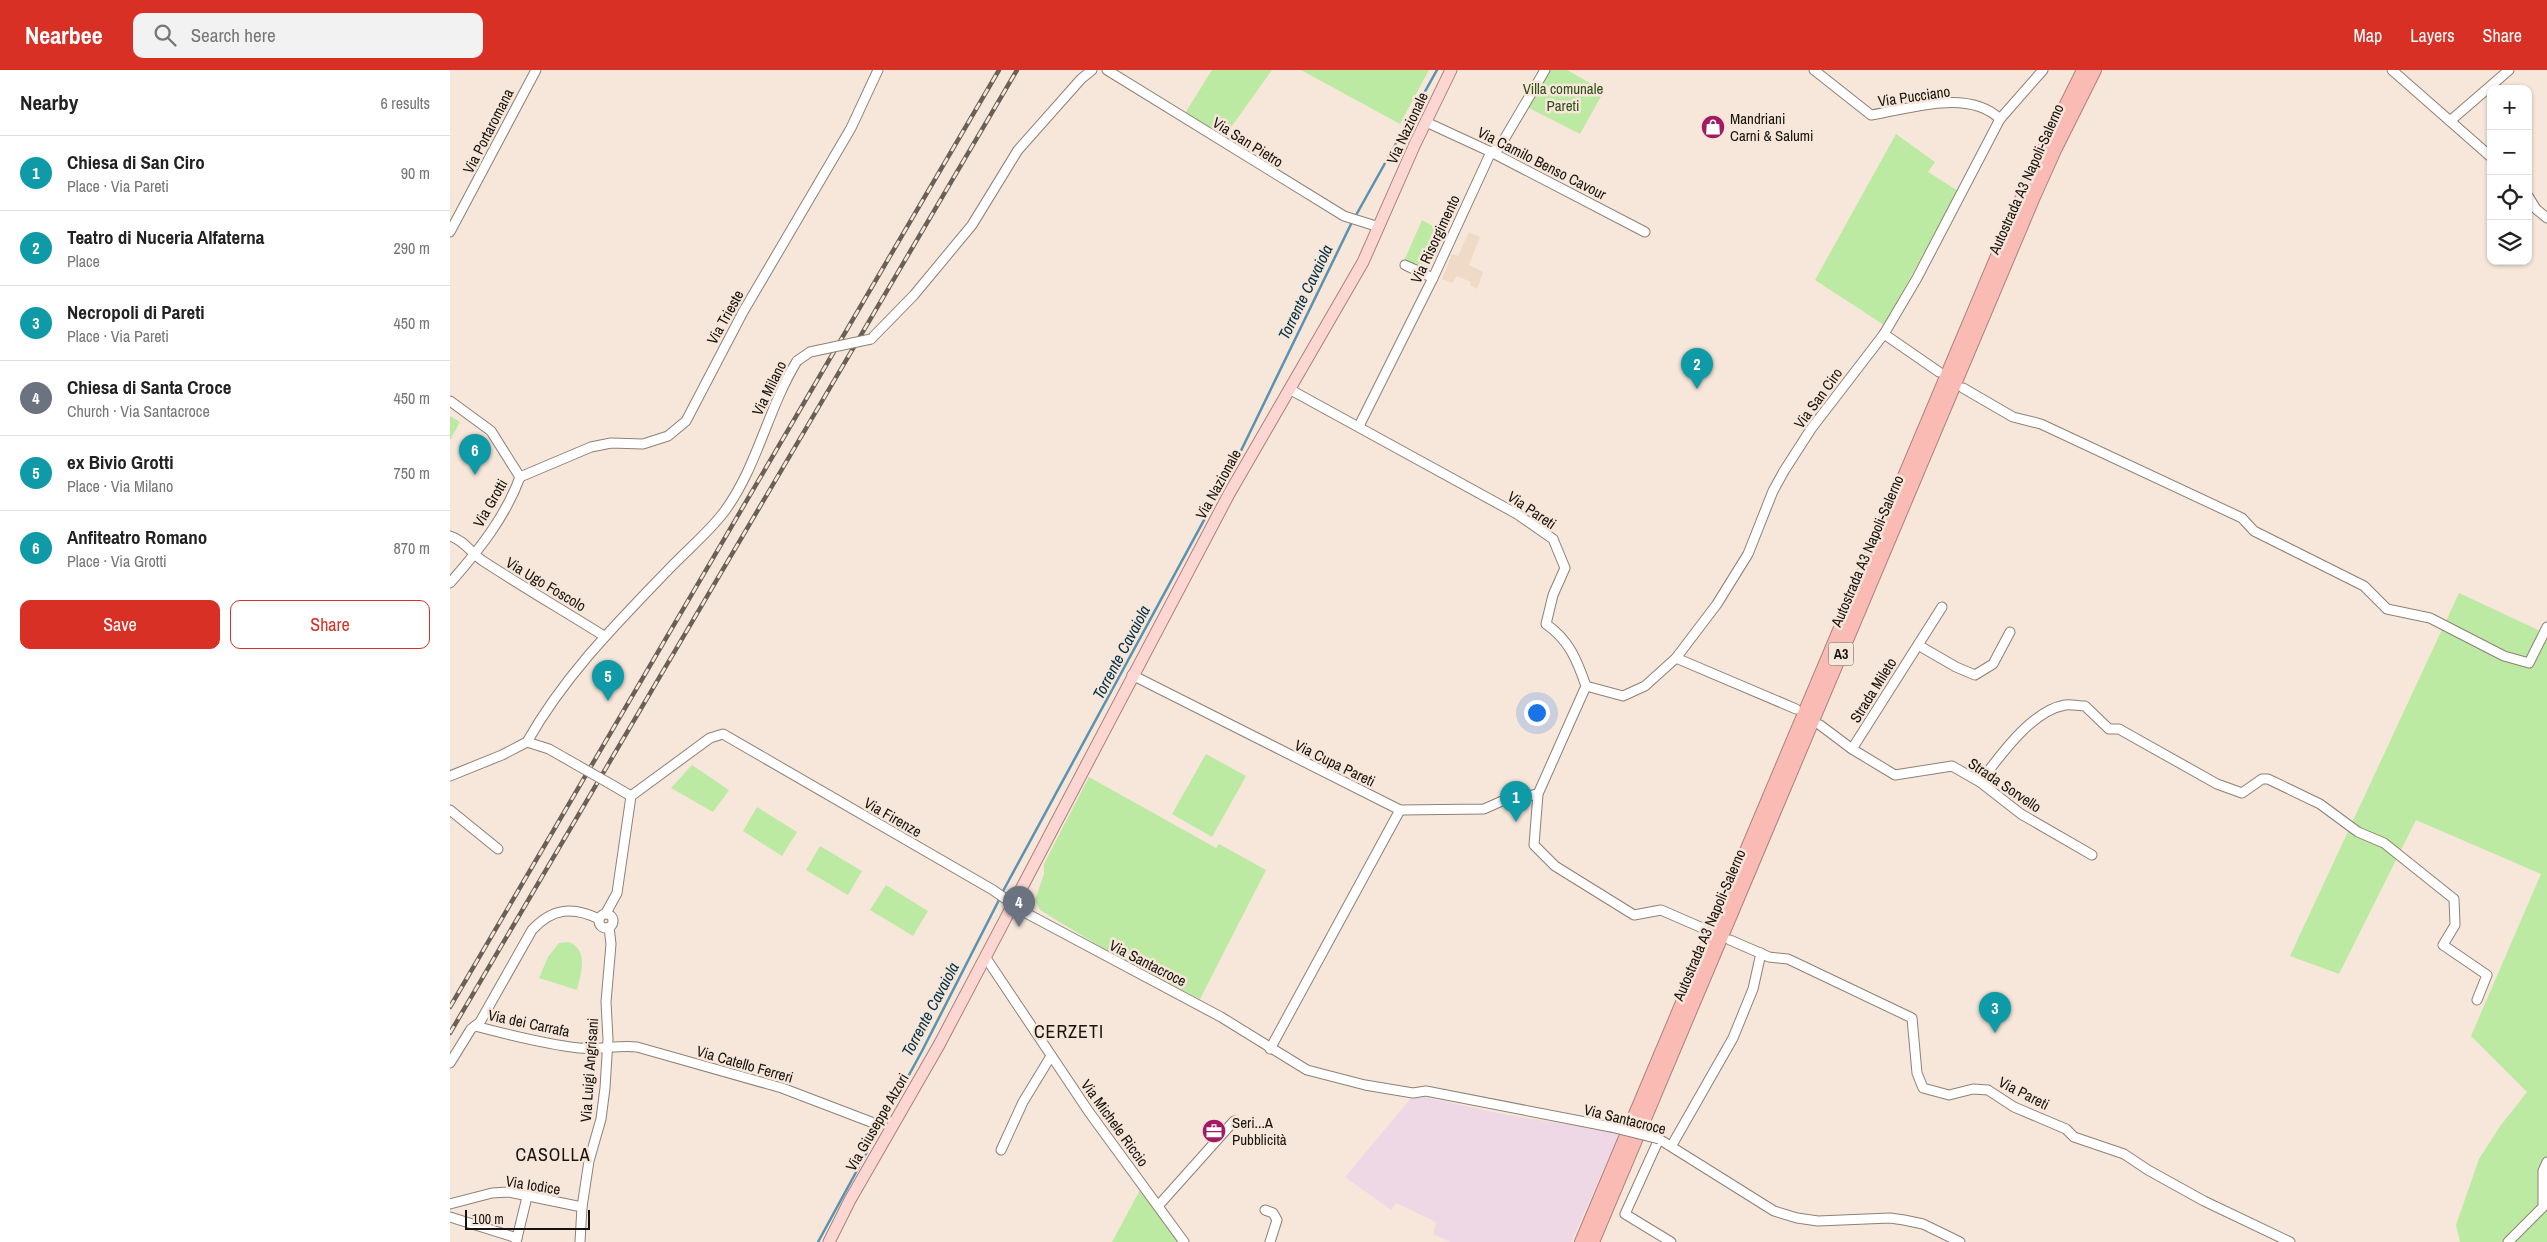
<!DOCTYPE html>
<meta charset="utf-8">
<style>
:root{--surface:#fff;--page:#f2f2f2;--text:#222;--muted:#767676;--line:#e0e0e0;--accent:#d93025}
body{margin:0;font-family:"Archivo Narrow",sans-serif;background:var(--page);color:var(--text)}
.controls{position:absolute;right:15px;top:15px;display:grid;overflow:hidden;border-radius:10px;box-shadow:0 1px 4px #0004}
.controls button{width:45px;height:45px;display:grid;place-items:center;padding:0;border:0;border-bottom:1px solid var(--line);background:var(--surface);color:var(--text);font:25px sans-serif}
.scale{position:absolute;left:15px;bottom:12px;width:125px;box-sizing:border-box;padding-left:5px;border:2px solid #18130e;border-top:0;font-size:14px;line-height:18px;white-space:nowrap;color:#18130e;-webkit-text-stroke:4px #f6e7da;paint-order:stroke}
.you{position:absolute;left:1086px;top:642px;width:18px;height:18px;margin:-12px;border:4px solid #fff;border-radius:50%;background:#1a73e8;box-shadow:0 0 0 8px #1a73e833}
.badge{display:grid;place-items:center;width:32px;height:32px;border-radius:50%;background:var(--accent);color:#fff;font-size:16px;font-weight:700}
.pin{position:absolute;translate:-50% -41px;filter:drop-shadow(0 1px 2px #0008)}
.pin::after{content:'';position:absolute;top:26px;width:18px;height:15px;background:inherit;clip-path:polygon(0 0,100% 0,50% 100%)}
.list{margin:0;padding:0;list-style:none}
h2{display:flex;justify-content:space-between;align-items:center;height:65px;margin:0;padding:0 20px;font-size:21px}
h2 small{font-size:16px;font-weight:400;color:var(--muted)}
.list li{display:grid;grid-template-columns:32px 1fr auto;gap:15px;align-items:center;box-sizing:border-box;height:75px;padding:0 20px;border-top:1px solid var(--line)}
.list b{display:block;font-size:19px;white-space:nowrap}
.list p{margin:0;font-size:16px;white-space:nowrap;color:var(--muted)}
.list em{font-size:16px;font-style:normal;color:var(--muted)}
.actions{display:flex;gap:10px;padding:15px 20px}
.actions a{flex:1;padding:11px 0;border:1px solid var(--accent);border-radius:10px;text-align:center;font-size:18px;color:var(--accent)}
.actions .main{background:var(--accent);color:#fff}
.icon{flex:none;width:28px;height:28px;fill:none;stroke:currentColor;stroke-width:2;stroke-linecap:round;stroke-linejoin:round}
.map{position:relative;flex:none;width:2097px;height:1172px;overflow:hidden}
header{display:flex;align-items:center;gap:30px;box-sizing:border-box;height:70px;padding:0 25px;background:var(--accent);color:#fff}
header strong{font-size:24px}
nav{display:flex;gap:28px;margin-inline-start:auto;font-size:18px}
.search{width:350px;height:45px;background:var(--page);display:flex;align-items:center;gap:12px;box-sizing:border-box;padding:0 18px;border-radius:10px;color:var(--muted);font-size:19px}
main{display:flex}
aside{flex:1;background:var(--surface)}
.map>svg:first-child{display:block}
</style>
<header>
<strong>Nearbee</strong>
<div class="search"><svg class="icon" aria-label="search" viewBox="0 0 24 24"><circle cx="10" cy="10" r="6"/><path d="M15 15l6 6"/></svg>Search here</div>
<nav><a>Map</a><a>Layers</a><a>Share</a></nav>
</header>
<main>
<aside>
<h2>Nearby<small>6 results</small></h2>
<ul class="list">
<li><span class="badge" style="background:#0f9aa8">1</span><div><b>Chiesa di San Ciro</b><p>Place · Via Pareti</p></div><em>90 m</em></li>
<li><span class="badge" style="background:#0f9aa8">2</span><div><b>Teatro di Nuceria Alfaterna</b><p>Place</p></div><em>290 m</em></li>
<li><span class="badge" style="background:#0f9aa8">3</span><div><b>Necropoli di Pareti</b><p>Place · Via Pareti</p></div><em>450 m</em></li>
<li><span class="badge" style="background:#6b7280">4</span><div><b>Chiesa di Santa Croce</b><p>Church · Via Santacroce</p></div><em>450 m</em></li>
<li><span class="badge" style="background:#0f9aa8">5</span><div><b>ex Bivio Grotti</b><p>Place · Via Milano</p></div><em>750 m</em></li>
<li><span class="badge" style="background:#0f9aa8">6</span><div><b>Anfiteatro Romano</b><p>Place · Via Grotti</p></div><em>870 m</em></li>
</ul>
<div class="actions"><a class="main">Save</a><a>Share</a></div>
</aside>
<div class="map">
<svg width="2097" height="1172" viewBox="0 0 2097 1172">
<rect width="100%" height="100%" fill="#f6e7da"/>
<path fill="#efdac7" d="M1019,162L1030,167L1019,195L1033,202L1027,219L1020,215L1021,212L1007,206L1002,213L992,209L1002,184L1008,186Z"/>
<path fill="#efd8e5" d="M975,1027L1052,1044L1170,1063L1121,1172H1000L983,1164L986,1152L946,1133L941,1140L895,1107L961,1028Z"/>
<g fill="#bceaa2">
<path d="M762,0H822L771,71L734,45Z"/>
<path d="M851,0H979L950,54Z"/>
<path d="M1096,0H1117L1154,21L1130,64L1077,37Z"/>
<path d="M1446,64L1485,92L1478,102L1508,121L1434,255L1365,210Z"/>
<path d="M972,150L994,162L976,203L954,191Z"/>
<path d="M0,346L10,352L0,370Z"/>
<path d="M2009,523L2097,564V1172H2010L2006,1155L2029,1089L2051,1055L2077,1022L2021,966L2091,804L1966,750L1889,904L1840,886Z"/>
<path d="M756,684L796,706L762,767L722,744Z"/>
<path d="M242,695L279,720L263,742L221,718Z"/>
<path d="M639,707L766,778L769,774L816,800L750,929L666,886L590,840L585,830L594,804V794Z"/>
<path d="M307,737L347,762L332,786L293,761Z"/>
<path d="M370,776L412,801L398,825L356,800Z"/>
<path d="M436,815L478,841L463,866L420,840Z"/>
<path d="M119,872C139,880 131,904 127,920L89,908L98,887L109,873Z"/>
<path d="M690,1120L727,1170L728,1172H662Z"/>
</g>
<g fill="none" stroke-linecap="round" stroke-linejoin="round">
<g stroke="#5b92af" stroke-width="2.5">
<path d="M905,147L987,0"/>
<path d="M552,823L786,391L902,152"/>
<path d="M368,1172L472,981L550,828"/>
</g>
<g stroke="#8e8075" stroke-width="11">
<g id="minor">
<path d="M657,0L894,146L929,157"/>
<path d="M1364,0L1421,45C1460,39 1518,18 1550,49"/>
<path d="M1942,0L2041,87"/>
<path d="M2000,51L2059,0"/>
<path d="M976,52L1041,82L1195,162"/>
<path d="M2078,126L2086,139L2097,148"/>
<path d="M0,162L86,0"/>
<path d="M955,195L983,208"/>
<path d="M1434,264L1489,302"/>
<path d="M421,269L464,225L522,155L568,80L631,9L642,0"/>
<path d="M1513,318L1563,347L1591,354L1792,448L1804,461L1914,516L1937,539L1980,548L2054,586L2079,593L2097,557"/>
<path d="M839,319L1067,444L1103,469L1115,498L1103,525L1096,554C1119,570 1127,590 1136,616L1088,724L1084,775L1105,796L1184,845L1211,840L1257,860"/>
<path d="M0,331L41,361L70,407C55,448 28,481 0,513"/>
<path d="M909,356L983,208L1041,82L1049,78L1095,0"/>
<path d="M70,407L141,377L161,373L193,374L218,366L236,351L293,242L401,58L428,0"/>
<path d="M0,466C14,470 21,483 33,491C73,517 114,541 154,566"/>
<path d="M1468,575L1506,597L1525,605L1543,594L1560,562"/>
<path d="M1226,588L1346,639"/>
<path d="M682,605L950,740L1034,739L1052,731L1088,724"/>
<path d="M1136,616L1173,626L1195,616L1226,588L1267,534L1298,484L1323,421L1334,401L1361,359L1434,264L1467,208L1550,49L1593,0"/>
<path d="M1370,655L1402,679L1445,705L1502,696L1530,712L1571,744L1642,785"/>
<path d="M77,672C115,605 166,554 219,499C237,480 258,463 274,442C307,398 318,338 347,291"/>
<path d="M1402,679L1492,537"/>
<path d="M0,706L52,685L77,672L99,679L127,695"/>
<path d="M157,712L181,726"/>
<path d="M1530,712C1550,686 1581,641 1615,635C1621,634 1629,636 1635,636L1659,659H1669L1767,714L1792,723L1812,709H1818L1870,734L1908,762L1934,773L2004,829L2005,855L1993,875L2037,905L2027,930"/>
<path d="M0,740L48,779"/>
<path d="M156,843L167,823L181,726L260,668L273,664L543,820L574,842L771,947L857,1000L915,1015L963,1023L976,1021L1161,1057"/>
<circle cx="156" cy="851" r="7"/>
<path d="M1280,870L1319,887L1338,889L1462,948L1467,1003L1473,1018L1499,1025L1523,1019L1538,1020L1564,1037L1616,1059L1624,1067L1674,1084L1698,1100L1754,1131L1840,1172"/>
<path d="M536,888L639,1042L734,1172"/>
<path d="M25,956C59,965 94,974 129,978C148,980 168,975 187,977L332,1018L421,1052"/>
<path d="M820,979L950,740"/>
<path d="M0,993L21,959L30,952L82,860C102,838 123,836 149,849"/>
<path d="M1222,1075L1283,968L1303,919L1311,883"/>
<path d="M551,1080L573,1032L601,986"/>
<path d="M0,1134L42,1123L58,1122L132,1137"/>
<path d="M708,1136L784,1051"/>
<path d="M815,1140L823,1143L827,1150L820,1172"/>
<path d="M0,1147L67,1168"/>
<path d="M66,1172L77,1127"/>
<path d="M130,1172L132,1137L139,1091L151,1049L155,1018L158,969L156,932L161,874L159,857"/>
<path d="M1221,1172L1175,1144L1209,1069L1324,1141L1347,1148L1368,1151L1440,1148L1454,1150L1473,1154L1510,1172"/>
<path d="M2058,1172L2093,1137V1101L2097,1092"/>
</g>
</g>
<g stroke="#ab807b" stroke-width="13">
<path id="major" d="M379,1172L400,1130L489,975L779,424L913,192L965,74L1001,0"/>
</g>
<g stroke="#ab807b" stroke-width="14">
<g id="highway">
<path d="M1131,1172L1582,103L1633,0"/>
<path d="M1143,1172L1584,127L1606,78L1645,0"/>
</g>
</g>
<use href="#minor" stroke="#fff" stroke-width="9"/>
<use href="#major" stroke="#fcd6d3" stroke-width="11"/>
<use href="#highway" stroke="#fabbb5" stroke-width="12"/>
<g stroke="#696058" stroke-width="4.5">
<g id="rail">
<path d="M0,937L549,0"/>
<path d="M0,963L567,0"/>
</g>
</g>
<use href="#rail" stroke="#f6e7da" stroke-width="2.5" stroke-dasharray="8" stroke-linecap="butt"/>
<g stroke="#8e8075" stroke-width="11" stroke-linecap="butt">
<g id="minor-bridge">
<path d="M347,291L360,282L421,269"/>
<path d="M127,695L157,712"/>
<path d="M1161,1057L1209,1069"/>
</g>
</g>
<use href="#minor-bridge" stroke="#fff" stroke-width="9"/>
</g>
<defs>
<g id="shop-disc" transform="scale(1.25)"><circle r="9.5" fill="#a21964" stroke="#f6e7da"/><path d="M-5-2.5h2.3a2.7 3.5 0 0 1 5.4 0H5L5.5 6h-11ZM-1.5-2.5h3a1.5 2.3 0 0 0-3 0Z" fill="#fff"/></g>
<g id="office-disc" transform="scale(1.25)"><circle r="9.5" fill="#a21964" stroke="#f6e7da"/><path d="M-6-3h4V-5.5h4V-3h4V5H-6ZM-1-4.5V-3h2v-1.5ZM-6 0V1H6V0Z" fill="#fff"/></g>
</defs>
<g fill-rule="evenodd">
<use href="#shop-disc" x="1263" y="57"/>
<use href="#office-disc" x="764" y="1061"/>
</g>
<g text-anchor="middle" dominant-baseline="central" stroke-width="5" stroke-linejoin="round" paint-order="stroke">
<rect fill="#f6e7da" stroke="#5b534b" stroke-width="1" x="1378.5" y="572.5" width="25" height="23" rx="4"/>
<g font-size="14" font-weight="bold" fill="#18130e">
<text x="1391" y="584">A3</text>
</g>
<g font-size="15" fill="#2d4f15" stroke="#f6e7da">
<text x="1113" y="18">Villa comunale<tspan x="1113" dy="17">Pareti</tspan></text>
</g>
<g font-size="15" fill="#18130e" stroke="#f6e7da">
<text transform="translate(1464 26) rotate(-8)">Via Pucciano</text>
<text transform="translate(957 58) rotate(-65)">Via Nazionale</text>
<text transform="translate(38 61) rotate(-63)">Via Portaromana</text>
<text transform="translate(798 72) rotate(32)">Via San Pietro</text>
<text transform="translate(1092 93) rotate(27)">Via Camilo Benso Cavour</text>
<text transform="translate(1576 109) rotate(-66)">Autostrada A3 Napoli-Salerno</text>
<text transform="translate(985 169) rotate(-65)">Via Risorgimento</text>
<text transform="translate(275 247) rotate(-61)">Via Trieste</text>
<text transform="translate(319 318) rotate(-64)">Via Milano</text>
<text transform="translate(1368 328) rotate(-54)">Via San Ciro</text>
<text transform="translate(768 414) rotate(-61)">Via Nazionale</text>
<text transform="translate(40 433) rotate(-60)">Via Grotti</text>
<text transform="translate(1082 440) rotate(34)">Via Pareti</text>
<text transform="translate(1417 481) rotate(-67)">Autostrada A3 Napoli-Salerno</text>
<text transform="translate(96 514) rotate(31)">Via Ugo Foscolo</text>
<text transform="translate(1423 620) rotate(-58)">Strada Mileto</text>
<text transform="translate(885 693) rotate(26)">Via Cupa Pareti</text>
<text transform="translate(1555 715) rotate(34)">Strada Sorvello</text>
<text transform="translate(443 747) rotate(30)">Via Firenze</text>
<text transform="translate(1259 855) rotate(-67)">Autostrada A3 Napoli-Salerno</text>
<text transform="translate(698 893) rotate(27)">Via Santacroce</text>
<text transform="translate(79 953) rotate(12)">Via dei Carrafa</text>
<text transform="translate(295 994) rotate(16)">Via Catello Ferreri</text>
<text transform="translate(139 1000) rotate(-86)">Via Luigi Angrisani</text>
<text transform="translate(1574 1023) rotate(27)">Via Pareti</text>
<text transform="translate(1175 1049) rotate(14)">Via Santacroce</text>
<text transform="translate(427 1052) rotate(-60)">Via Giuseppe Atzori</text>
<text transform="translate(665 1053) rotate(54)">Via Michele Riccio</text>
<text transform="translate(83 1115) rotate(9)">Via Iodice</text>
</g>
<g font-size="15" fill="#18130e" stroke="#f6e7da" text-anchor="start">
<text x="1280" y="48">Mandriani<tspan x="1280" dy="17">Carni &amp; Salumi</tspan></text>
<text x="782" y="1052">Seri...A<tspan x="782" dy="17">Pubblicità</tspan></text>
</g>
<g font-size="16" font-style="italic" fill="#003045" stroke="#f6e7da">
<text transform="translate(855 222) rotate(-64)">Torrente Cavaiola</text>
<text transform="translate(671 582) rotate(-62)">Torrente Cavaiola</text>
<text transform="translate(480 939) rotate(-62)">Torrente Cavaiola</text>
</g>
<g font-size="18" letter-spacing="1" fill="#18130e" stroke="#f6e7da">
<text x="619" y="961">CERZETI</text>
<text x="103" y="1084">CASOLLA</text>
</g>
</g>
</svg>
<div class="controls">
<button>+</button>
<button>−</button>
<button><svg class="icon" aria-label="locate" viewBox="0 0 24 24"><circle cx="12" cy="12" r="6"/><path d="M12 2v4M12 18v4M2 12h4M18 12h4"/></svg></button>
<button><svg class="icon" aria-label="layers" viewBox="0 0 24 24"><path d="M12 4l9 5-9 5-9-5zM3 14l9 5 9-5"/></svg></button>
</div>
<div class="scale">100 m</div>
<div class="you"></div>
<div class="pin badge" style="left:1066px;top:752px;background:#0f9aa8">1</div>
<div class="pin badge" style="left:1247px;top:319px;background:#0f9aa8">2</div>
<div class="pin badge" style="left:1545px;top:963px;background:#0f9aa8">3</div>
<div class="pin badge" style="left:569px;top:857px;background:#6b7280">4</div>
<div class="pin badge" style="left:158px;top:631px;background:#0f9aa8">5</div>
<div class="pin badge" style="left:25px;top:405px;background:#0f9aa8">6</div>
</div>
</main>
